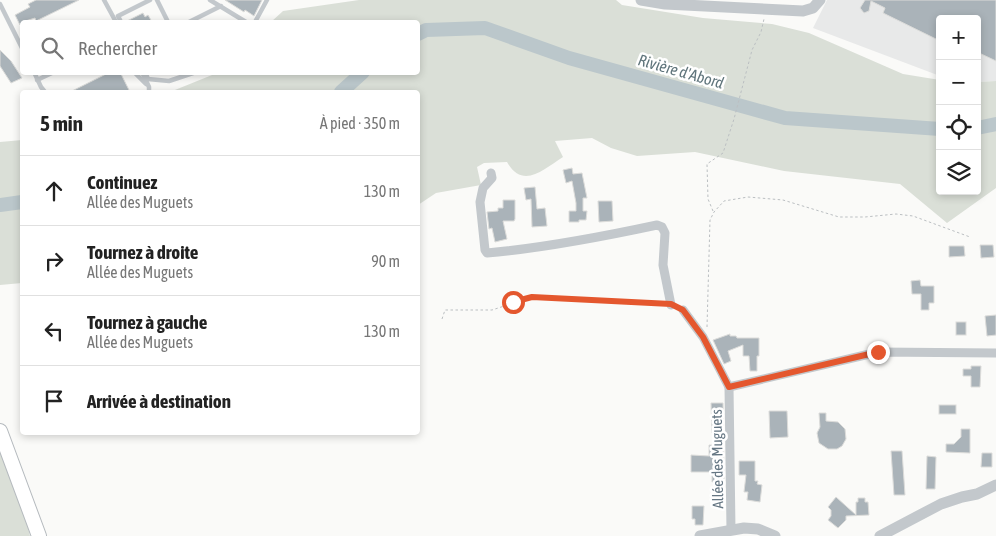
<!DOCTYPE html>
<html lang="fr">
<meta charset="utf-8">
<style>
:root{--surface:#fff;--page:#f6f6f6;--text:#222;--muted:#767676;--line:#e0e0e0}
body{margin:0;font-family:"Asap Condensed",sans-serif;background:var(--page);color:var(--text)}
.controls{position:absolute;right:15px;top:15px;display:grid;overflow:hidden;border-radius:5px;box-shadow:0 2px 8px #0003}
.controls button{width:45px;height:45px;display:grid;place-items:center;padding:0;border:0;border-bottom:1px solid var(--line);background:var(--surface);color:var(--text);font:25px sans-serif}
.stop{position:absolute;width:15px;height:15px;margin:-11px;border:4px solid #e4572e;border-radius:50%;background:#fff}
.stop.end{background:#e4572e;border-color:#fff;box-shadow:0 1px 5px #0008}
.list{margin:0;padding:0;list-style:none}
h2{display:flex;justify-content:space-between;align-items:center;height:65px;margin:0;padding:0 20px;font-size:21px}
h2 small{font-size:16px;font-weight:400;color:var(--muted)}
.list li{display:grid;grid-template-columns:32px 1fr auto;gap:15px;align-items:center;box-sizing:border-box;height:70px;padding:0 20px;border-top:1px solid var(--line)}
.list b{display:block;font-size:19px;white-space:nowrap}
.list p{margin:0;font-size:16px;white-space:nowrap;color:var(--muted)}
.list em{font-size:16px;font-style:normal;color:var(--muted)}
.icon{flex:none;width:28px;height:28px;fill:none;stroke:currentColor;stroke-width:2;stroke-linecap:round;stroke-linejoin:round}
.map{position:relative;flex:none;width:996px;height:536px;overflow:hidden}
.search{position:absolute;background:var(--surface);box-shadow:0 2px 8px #0003;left:20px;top:20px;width:400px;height:55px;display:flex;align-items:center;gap:12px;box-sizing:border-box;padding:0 18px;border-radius:5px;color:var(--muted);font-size:19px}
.panel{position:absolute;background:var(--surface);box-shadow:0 2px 8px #0003;left:20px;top:90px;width:400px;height:345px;border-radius:5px}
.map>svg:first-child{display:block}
</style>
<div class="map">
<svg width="996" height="536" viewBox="0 0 996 536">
<rect width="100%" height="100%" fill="#fafaf8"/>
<path fill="#e8e9e9" d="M827,0H996V81L977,82V19H940V76L813,28Z"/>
<g fill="#dadfd7">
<path d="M359,0H616L622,5L703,18L772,24L809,33L903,74L940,80V191H977V82L996,81V188L947,223L900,184L784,171L695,152L637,156L611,148L592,138L555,141L563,157C544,169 523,190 507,162L484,163L477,167L481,185L436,193L418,205V92H170L217,73L418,72V22H271L283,11Z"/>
<path d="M22,140V283L0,285V142Z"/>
<path d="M0,441L22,502L30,536H0Z"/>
</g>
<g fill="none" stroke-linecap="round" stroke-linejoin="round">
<g stroke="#bbc7cb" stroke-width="14">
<path d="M418,34L426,30L485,28L569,58L785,118L940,129"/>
<path d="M341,92L363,72"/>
<path d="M977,128L996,124"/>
<path d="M0,205L22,202"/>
</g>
</g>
<g fill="#aab3b9" stroke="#dcdcda">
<path d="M36,0H79L36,21L35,18L22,22L20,25L15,15L30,7L28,4Z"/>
<path d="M225,0H262L254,16L245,10L244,12Z"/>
<path d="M865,0H996V61L977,52V19H940V41L883,13L885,8L871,1L869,11L864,13L860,8Z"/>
<path d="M143,13L145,17L148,15L152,22H125Z"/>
<path d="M0,50L11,61L22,78L11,83L0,66Z"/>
<path d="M110,72H120L130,92H70Z"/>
<path d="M572,168L573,174L582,173L587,198H583V211H587L586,220H579V222H569V211H576V203L572,181L566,183L563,170Z"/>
<path d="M535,187L537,209L545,208L547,226L532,227L531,199L526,200L524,188Z"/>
<path d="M503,200H515V219L514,221H503L507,239L495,242L492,228L489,229L487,212L498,211V208H503Z"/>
<path d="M598,201H612L613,221L599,222Z"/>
<path d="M980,245H993L994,257L981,258Z"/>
<path d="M949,246H964L965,256L949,257Z"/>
<path d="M920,280L921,286H934V303H929V310H921V294H912L911,281Z"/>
<path d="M996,315V335L987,336L985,316Z"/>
<rect x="956" y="322" width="10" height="13"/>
<path d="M730,334V336H736L737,338H759V356H757V371H750L749,356H743V345L728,351L731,361L724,364L713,340Z"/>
<path d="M971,366H981L980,387H971V376H963V369H971Z"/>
<path d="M711,403H723L724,479H720V482H712V472H691V455L709,456V445H716L717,433H712Z"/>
<rect x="939" y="405" width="17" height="9"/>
<path d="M769,411H787L788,437L770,438Z"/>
<path d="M819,413H826V421L838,422L845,429L846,439L842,446L837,449H828L819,443L817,433L820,427Z"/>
<path d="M961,429H970V453L946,452V444H954L961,437Z"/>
<path d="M891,451H902L905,495H894Z"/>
<path d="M982,453H992V467H981Z"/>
<path d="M927,456L936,457L935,489H926Z"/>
<path d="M739,461H755V481H758L757,484L762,485L760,502L747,500L748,492H744L746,475H739Z"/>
<path d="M836,497L856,515V502H858V498H865V502H868L869,515L846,516V520L838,528L828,520L831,516V510L828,507Z"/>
<path d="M692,506H704L703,525H695V519H692Z"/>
</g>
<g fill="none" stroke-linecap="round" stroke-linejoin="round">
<g stroke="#b5babe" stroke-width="16">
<path id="primary" d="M0,431L39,536"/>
</g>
<g stroke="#bbbfc2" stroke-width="1" stroke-dasharray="2.5 2.5" stroke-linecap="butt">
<path d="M713,211L708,199L707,164L723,153L734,119L752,50L761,32L764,19"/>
<path d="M442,319L445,310H492L532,297L663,304"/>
<path d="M707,327L710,220L714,212L724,201L748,197L783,200L839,217H865L896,214L913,216L970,237"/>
</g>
<g stroke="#c3c8cc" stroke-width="4.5">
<path d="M104,0L116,22"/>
<path d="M157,0L168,22"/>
<path d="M210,0L246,22"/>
<path d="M0,4L22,48"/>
<path d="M121,22L118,16L150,0"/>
<path d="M189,22L221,6"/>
<path d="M255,22L267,0"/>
<path d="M34,72L41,87L45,92"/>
<path d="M134,72L146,84"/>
<path d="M142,72L149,87V92"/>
<path d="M145,72L148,79L169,81L196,72"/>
<path d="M37,80L54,72"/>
</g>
<g stroke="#c3c8cc" stroke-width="9">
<path d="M491,173L492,178L483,188L480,202L485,250L487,253C544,248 601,237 657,225L662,227L665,233L663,265L671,305"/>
<path d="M683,310L703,337L729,387L731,530"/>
<path d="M729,387L878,352L996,353"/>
</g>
<g stroke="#c3c8cc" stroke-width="11">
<path d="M641,0L665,4L803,11L813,8L820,0"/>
<path d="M700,536L744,528L758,529L775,536"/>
<path d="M880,536L941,504L962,497L977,494L996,485"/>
</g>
<use href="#primary" stroke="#fff" stroke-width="14"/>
</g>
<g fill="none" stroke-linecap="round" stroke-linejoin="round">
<path stroke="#e4572e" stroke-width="6" d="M513,302L532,297L671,304L683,310L703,337L729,387L878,352"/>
</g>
<g text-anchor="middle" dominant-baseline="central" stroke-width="5" stroke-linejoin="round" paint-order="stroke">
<g font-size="15" fill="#657683" stroke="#fff">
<text transform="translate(717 459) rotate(-91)">Allée des Muguets</text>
</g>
<g font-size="16" font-style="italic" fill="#60757c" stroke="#fff">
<text transform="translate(681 71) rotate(16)">Rivière d'Abord</text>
</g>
</g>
</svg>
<div class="controls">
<button>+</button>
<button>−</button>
<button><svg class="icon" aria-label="locate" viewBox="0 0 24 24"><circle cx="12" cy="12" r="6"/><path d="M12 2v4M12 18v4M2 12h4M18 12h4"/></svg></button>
<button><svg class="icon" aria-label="layers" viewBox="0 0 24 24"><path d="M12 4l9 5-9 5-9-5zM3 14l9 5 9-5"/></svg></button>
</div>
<div class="stop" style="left:513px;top:302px"></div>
<div class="stop end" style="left:878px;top:352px"></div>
<div class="search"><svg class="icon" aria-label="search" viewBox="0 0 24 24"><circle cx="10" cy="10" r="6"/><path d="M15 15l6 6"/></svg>Rechercher</div>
<section class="panel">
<h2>5 min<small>À pied · 350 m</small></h2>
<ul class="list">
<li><svg class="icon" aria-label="ahead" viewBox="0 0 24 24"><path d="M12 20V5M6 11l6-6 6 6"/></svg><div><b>Continuez</b><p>Allée des Muguets</p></div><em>130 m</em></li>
<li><svg class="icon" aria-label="right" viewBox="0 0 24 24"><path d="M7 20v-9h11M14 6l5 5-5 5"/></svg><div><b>Tournez à droite</b><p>Allée des Muguets</p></div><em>90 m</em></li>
<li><svg class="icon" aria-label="left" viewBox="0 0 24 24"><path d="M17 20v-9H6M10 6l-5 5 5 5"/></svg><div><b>Tournez à gauche</b><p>Allée des Muguets</p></div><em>130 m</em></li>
<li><svg class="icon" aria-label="arrive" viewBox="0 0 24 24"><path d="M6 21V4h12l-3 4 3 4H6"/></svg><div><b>Arrivée à destination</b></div></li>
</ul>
</section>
</div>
